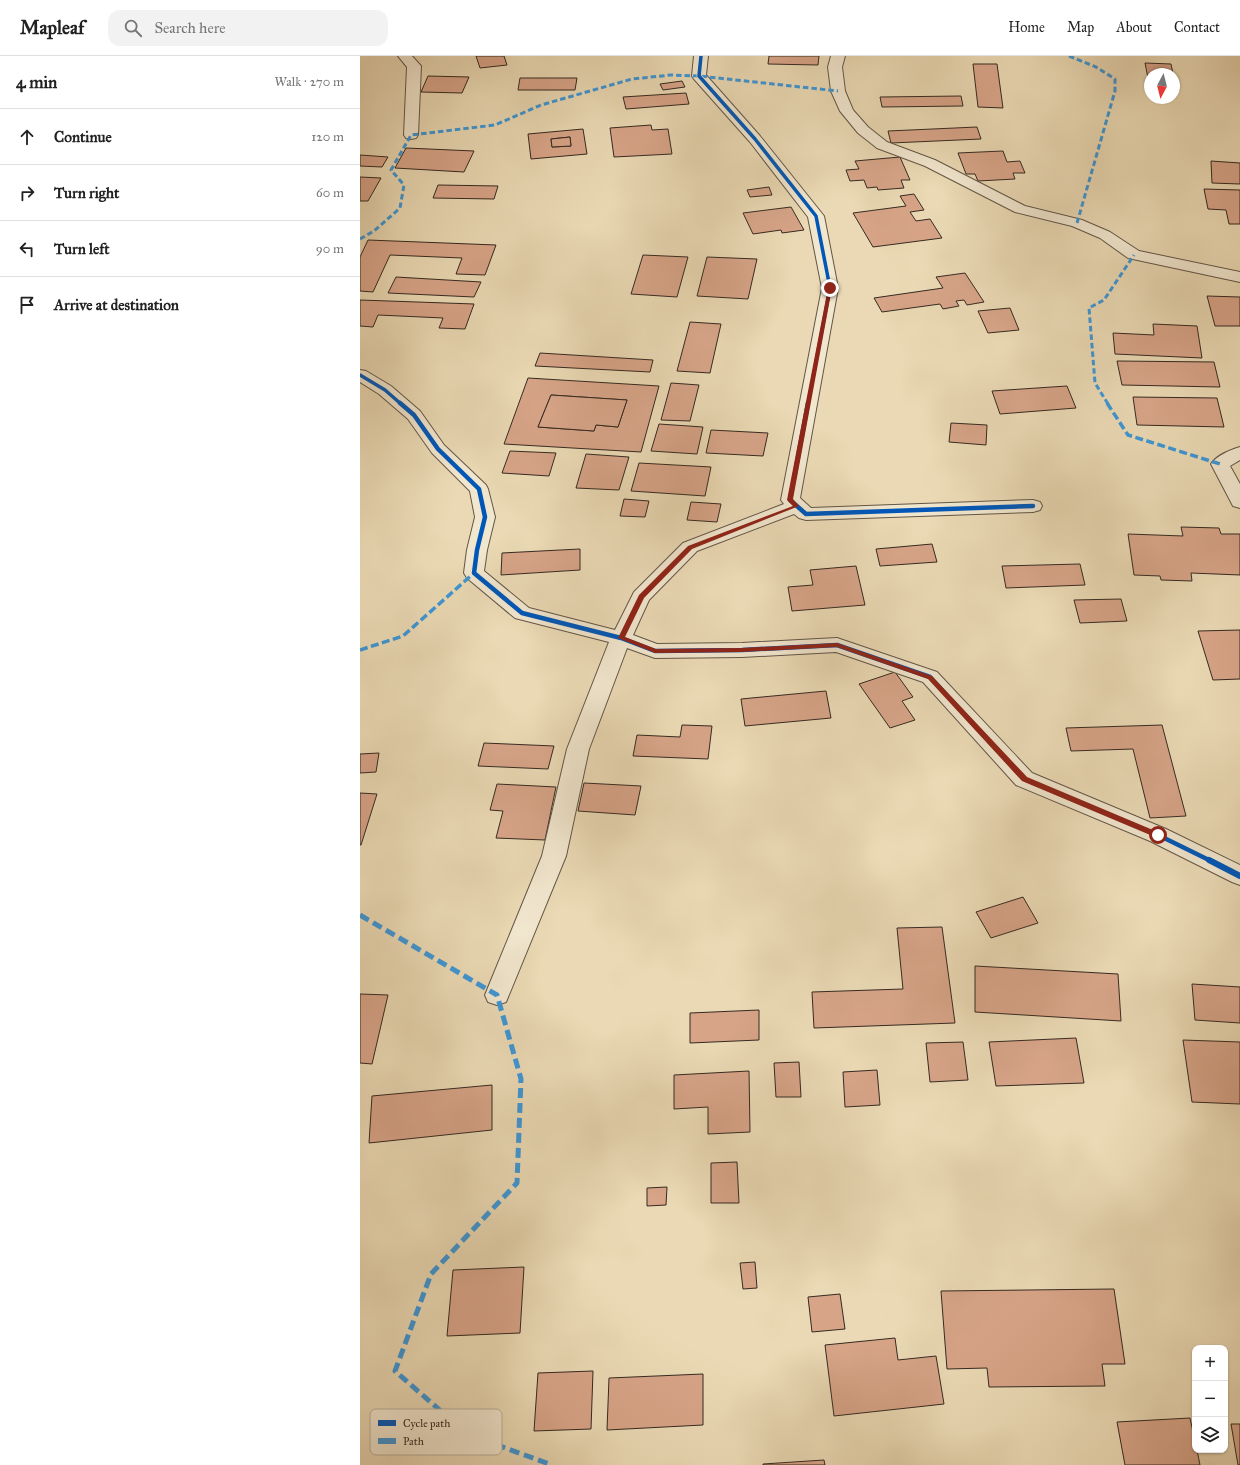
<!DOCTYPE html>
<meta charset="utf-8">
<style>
:root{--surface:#fff;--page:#f2f2f2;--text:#222;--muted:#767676;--line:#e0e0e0}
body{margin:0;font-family:"IM FELL Great Primer",serif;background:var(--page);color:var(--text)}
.controls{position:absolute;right:12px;bottom:12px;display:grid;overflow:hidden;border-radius:8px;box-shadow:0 1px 3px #0004}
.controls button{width:36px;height:36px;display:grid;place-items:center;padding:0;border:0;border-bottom:1px solid var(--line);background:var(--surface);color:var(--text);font:20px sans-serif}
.compass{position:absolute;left:784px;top:12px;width:36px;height:36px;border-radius:50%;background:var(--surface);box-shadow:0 1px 3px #0004;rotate:187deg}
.stop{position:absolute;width:12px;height:12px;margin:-9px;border:3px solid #8f2418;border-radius:50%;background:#fff}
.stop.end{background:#8f2418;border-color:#fff;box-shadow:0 1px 4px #0008}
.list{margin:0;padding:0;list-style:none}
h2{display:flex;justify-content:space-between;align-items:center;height:52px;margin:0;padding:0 16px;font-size:17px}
h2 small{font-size:13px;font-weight:400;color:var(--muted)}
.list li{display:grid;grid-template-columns:26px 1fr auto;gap:12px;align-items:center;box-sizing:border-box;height:56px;padding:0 16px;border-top:1px solid var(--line)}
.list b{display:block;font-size:15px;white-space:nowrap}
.list em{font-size:13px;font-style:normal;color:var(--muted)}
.icon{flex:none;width:22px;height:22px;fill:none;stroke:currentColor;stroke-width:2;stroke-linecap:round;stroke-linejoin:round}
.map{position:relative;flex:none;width:880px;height:1409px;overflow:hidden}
header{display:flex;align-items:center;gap:24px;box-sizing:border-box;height:56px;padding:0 20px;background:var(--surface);border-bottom:1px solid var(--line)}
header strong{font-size:19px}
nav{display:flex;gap:22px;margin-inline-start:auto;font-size:14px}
.search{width:280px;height:36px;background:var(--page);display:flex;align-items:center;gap:10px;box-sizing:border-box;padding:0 14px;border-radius:12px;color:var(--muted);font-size:15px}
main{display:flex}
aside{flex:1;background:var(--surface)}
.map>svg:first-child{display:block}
</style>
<header>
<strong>Mapleaf</strong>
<div class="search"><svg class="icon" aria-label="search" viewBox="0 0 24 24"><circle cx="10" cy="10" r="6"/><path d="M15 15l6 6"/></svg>Search here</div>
<nav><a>Home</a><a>Map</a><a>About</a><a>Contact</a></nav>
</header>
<main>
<aside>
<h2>4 min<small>Walk · 270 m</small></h2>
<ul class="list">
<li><svg class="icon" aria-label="ahead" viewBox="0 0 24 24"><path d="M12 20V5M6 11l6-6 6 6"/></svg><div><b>Continue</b></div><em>120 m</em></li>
<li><svg class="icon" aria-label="right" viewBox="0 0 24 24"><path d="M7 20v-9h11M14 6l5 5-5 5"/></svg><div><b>Turn right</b></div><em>60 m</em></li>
<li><svg class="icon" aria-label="left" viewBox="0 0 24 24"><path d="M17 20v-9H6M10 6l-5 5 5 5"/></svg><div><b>Turn left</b></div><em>90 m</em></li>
<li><svg class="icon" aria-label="arrive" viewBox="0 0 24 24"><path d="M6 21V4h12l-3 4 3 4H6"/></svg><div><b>Arrive at destination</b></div></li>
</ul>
</aside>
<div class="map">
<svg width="880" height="1409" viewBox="0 0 880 1409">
<rect width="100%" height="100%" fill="#ead9b4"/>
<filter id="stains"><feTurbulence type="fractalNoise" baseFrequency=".005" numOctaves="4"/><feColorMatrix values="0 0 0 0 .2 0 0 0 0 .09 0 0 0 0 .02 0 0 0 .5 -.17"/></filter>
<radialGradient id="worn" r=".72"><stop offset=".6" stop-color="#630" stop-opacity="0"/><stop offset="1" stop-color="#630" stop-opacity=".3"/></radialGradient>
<g fill="#d7a488" stroke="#352a21" fill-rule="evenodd">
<path d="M116,0H144L147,9L120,12Z"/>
<path d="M409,0H459L458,9L408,8Z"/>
<path d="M785,7L811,8L813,18H790V22H788Z"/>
<path d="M613,8H637L643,52L618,51Z"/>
<path d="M68,20L109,21L102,37L61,36Z"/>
<path d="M160,22H217L215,34H158Z"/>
<path d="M322,25L325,31L303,34L300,28Z"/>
<path d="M326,37L329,48L266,53L263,41Z"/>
<path d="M601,40L603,50L522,51L520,41Z"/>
<path d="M291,69L292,74L308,73L312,98L254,101L250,72Z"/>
<path d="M617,71L621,83L531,87L528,75Z"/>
<path d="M223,73L227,98L171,103L168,78ZM210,81L211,90L192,91L191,83Z"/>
<path d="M210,81L211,90L192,91L191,83Z"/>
<path d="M46,92L114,95L104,116L35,112Z"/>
<path d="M643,95L647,106L660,105L665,117H653L655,123L618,125L615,118H606L598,97Z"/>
<path d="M0,99L28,101L22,111L0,110Z"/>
<path d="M540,101L550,124H541L544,132L518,134L517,131L507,132L504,124L490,125L486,114L499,113L495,105Z"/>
<path d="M851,105L880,107V128L852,127Z"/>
<path d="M0,121L21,122L8,145H0Z"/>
<path d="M78,129L138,130L134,143L73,142Z"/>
<path d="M409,131L412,139L390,141L387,134Z"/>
<path d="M844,133L880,134V168H869L866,154L848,153Z"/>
<path d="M554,138L564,154L550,156L556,165L570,163L582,182L513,191L493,157L546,150L540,140Z"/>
<path d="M431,151L444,174L422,177L421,174L393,178L383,157Z"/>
<path d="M8,184L136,189L125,219L96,218L102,202L30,199L13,236L0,235V201Z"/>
<path d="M283,199L328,201L317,241L271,238Z"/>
<path d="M347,201L397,203L388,243L337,240Z"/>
<path d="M605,217L624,246L607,249L604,244L596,245L599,250L583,253L580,248L522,256L514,242L583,232L576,221Z"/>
<path d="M36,221L121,226L114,241L28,237Z"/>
<path d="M847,240L880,241V270H855Z"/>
<path d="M0,244L114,248L105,273L79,272L83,262L18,259L13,271L0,270Z"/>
<path d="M650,252L659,274L628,277L618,255Z"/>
<path d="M330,266L361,268L350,317L317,315Z"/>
<path d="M793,268L837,270L842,302L755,298L753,277L794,279Z"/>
<path d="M180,297L293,304L290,316L175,310Z"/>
<path d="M757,305L854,306L860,331L762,329Z"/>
<path d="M168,322L299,330L281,396L144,388ZM191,339L267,344L258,371L236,369L234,375L178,371Z"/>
<path d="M311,327L339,329L330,365L301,364Z"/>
<path d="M707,330L716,352L640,358L632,335Z"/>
<path d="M191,339L267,344L258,371L236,369L234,375L178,371Z"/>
<path d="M773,341L857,342L864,371L777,369Z"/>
<path d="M591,367L627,369L626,389L589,386Z"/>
<path d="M299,368L343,371L337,398L291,395Z"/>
<path d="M351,374L408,377L403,400L346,397Z"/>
<path d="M150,395L196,397L189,420L142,417Z"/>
<path d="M226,398L269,401L259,434L216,432Z"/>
<path d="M279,407L351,411L345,440L271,435Z"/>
<path d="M264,443L289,445L285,461L260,460Z"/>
<path d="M331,446L361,448L357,466L327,464Z"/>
<path d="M821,471L859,472L861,478H880V519L831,517L832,525L801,524L800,520L774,519L768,478L823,480Z"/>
<path d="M572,488L577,506L520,510L516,493Z"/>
<path d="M220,493V514L141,519L142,497Z"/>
<path d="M720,508L725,529L646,532L642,510Z"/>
<path d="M496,510L505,549L432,555L428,531L453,529L450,514Z"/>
<path d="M761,543L767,565L720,567L714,544Z"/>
<path d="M880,574V623L853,624L838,575Z"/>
<path d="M535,616L553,641L542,645L555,664L530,672L499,628Z"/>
<path d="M466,635L471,662L385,670L381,643Z"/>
<path d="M322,669L352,670L348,703L273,700L277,679L320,681Z"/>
<path d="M802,669L826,760L790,762L773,693L711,695L706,672Z"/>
<path d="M124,687L194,690L188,713L118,710Z"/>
<path d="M19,697L16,716L0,717V698Z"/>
<path d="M224,727L281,730L275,759L218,755Z"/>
<path d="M137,728L196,731L185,784L136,782L143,755L130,754Z"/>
<path d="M0,737L17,738L1,789H0Z"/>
<path d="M663,841L678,867L631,882L616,856Z"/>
<path d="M582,871L595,967L454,972L452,936L543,933L537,872Z"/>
<path d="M615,910L758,918L761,965L615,956Z"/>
<path d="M832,928L880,931V967L835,964Z"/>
<path d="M0,938L28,939L12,1008L0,1007Z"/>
<path d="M399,954V984L330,987V957Z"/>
<path d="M716,982L724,1027L636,1030L629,986Z"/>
<path d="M823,984L880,986V1048L832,1046Z"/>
<path d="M603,986L608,1024L570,1026L566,987Z"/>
<path d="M439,1006L441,1041H416L414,1007Z"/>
<path d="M517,1014L520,1049L485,1051L483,1016Z"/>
<path d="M389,1015L390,1076L348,1078V1051L314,1053V1019Z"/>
<path d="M132,1029V1074L9,1087L12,1040Z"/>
<path d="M377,1106L379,1147H351V1107Z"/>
<path d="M307,1131L306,1149L287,1150V1132Z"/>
<path d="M395,1206L397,1232L383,1233L380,1207Z"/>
<path d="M164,1211L160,1277L87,1280L93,1214Z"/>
<path d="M754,1233L765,1308H742L745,1330L629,1331L627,1312L587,1313L581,1235Z"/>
<path d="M480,1238L485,1273L452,1276L448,1241Z"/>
<path d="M535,1282L538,1304L576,1300L584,1348L474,1360L465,1289Z"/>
<path d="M233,1315L231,1373L174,1375L178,1317Z"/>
<path d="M343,1318V1369L247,1374L249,1322Z"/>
<path d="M830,1362L835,1385V1394H837L840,1409H765L757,1366Z"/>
<path d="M871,1368H880V1409H878Z"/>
<path d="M464,1404L465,1409H403V1408Z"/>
</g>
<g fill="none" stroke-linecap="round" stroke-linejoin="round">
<g stroke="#625646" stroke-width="2">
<g id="street">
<path d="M38,0H52L61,10L58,79L56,82L51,83L46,82L44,79L47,11Z"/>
<path d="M334,0H348L346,19L400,80L464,160L478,232L440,442L451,452L673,444L680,446L682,450L680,454L673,456L446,464L439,462L434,458L337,495L289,544L273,579L297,588L382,587L477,582L577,616L672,717L806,773L880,809V829L872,826L790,785L656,729L563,626L476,596L382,601L295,602L267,592L229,693L206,800L146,946L137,949L128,946L125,939L182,800L207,693L249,586L155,562L107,522L104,517L107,494L115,461L110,435L72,397L48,363L19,338L0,326V314L6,315L31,330L60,355L84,389L126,429L128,433L135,461L127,494L124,515L169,552L255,574L274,536L323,487L424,448L421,444L462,232L448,161L390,86L334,23L332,20Z"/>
<path d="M471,0H485L482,11L485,35L493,54L508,71L527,86L575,104L665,150L722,164L750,176L779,195L880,216V226L768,202L740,182L712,170L655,156L565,110L517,92L498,77L480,55L471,35L468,11Z"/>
<path d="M880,391V404L870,410L880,428V452L873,450L851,408C856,400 870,394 880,391Z"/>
</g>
</g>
<use href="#street" fill="#f1e6ce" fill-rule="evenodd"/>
<g stroke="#3e96d5" stroke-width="3" stroke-dasharray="5.5 3" stroke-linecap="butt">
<path d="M709,0L736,11L755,23V35L717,167"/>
<path d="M0,183L14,175L40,152L44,129L31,114L51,79L135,69L181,49L272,23L311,19L339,20L478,35"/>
<path d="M748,348L735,327L729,252L744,244L774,199"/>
</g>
<g stroke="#3e96d5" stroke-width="3.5" stroke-dasharray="8 3.5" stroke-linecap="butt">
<path d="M747,347L768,379L860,408"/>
<path d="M0,594L43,580L114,517"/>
</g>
<path stroke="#3e96d5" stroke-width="5" stroke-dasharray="10 5" stroke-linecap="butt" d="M0,859L137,939L161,1023L157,1127L71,1218L35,1315L107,1378L192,1409"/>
<g stroke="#f1e6ce" stroke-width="5">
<g id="cycleway-far2">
<path d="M341,0L339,20L395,83L456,160L470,232L448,348"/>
<path d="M0,319L25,334L41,348"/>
</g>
</g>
<g stroke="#f1e6ce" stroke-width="7">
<g id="cycleway-far1">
<path d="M40,347L54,359L78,393L119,433L125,461L117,494L114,517L162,557L261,582L295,595L382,594L477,589L570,621L664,723L798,779L851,805"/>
<path d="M448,347L430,444L446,458L673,450"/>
</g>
</g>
<g stroke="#f1e6ce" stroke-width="8">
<path id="cycleway" d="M849,804L880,820"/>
</g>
<use href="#cycleway-far2" stroke="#0057b8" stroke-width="3.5"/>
<use href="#cycleway-far1" stroke="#0057b8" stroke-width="4.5"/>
<use href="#cycleway" stroke="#0057b8" stroke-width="6"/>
</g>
<path fill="#8f2418" d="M470,231L472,232L433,443L439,450L332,493L284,542L265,581L296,593L382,592L477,587L572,620L667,721L800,777V781H795L662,725L568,623L477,591L382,596L295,597L258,582L279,539L328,490L433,450L427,444L468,232Z"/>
<rect x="10" y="1353" width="132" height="46" rx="6" fill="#f1e6ce" stroke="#b9ae9a" stroke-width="1"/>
<rect x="18" y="1364" width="18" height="6" fill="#0057b8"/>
<rect x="18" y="1382" width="18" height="6" fill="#3e96d5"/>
<g font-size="11" fill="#352a21">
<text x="43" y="1371">Cycle path</text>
<text x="43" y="1389">Path</text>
</g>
<rect width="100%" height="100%" filter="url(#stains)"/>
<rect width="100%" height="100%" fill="url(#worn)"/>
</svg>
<div class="controls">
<button>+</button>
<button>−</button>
<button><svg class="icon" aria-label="layers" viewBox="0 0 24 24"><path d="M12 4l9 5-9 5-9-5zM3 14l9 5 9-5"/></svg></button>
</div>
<svg class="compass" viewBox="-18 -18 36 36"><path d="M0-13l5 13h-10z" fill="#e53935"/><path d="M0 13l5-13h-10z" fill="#767676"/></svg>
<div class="stop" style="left:798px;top:779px"></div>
<div class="stop end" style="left:470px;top:232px"></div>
</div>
</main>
